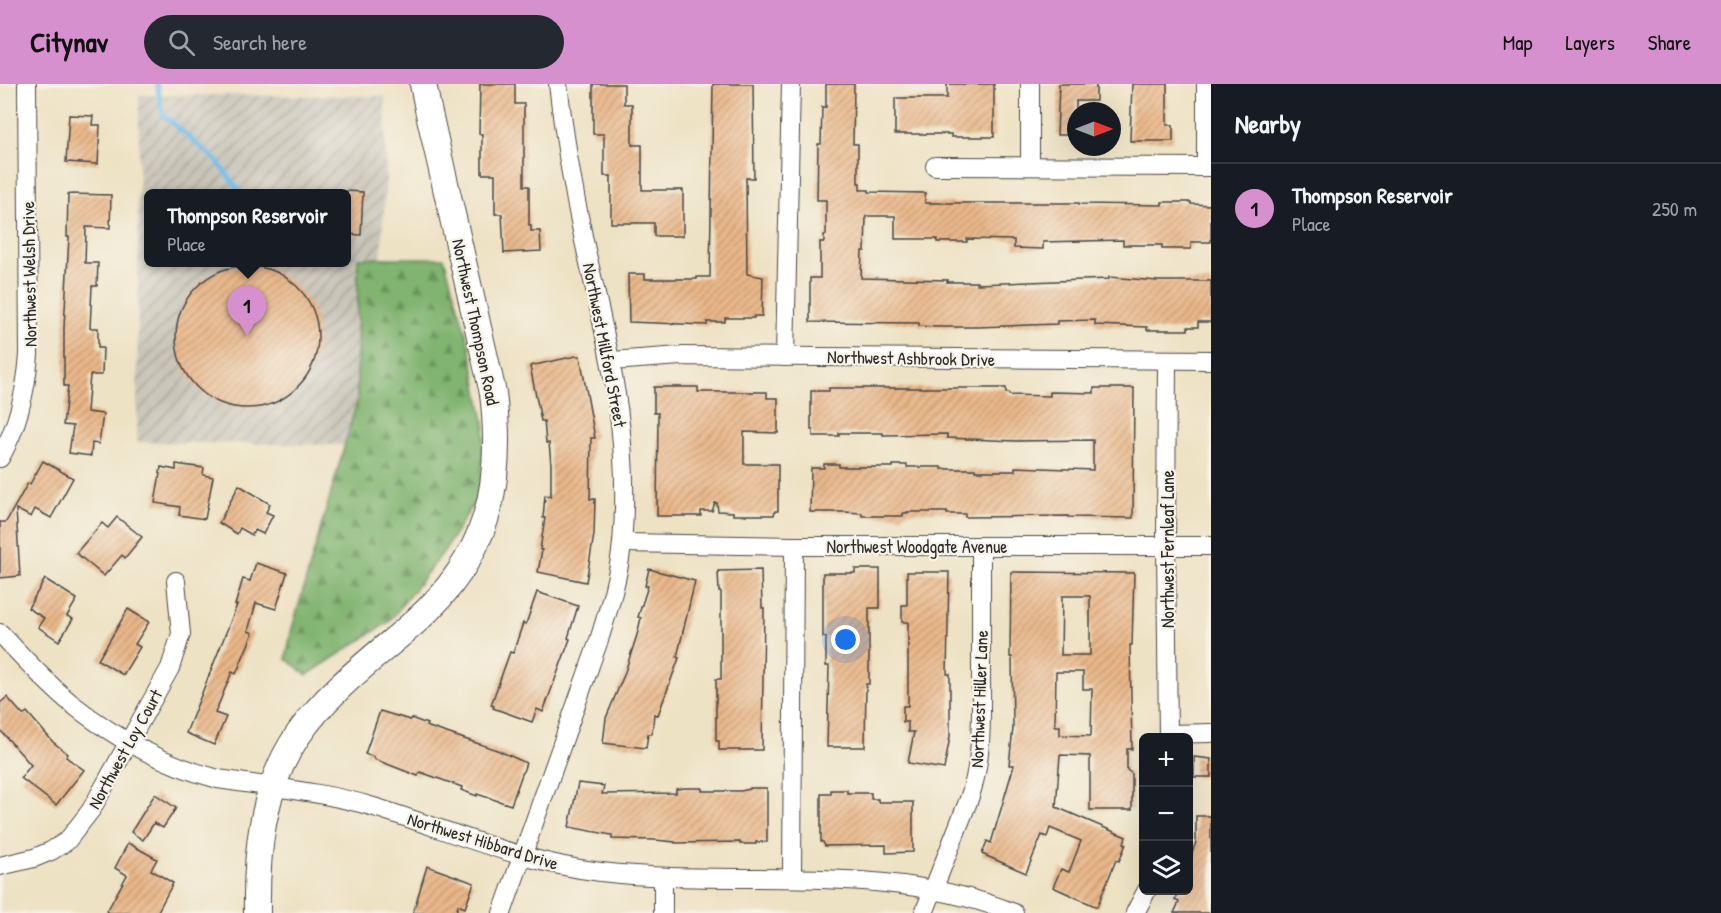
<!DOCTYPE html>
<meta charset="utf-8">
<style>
:root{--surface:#171b24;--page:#242831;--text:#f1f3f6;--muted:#9ea1a6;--line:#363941;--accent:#d690ce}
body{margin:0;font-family:"Patrick Hand",sans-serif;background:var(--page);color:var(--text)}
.controls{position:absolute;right:18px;bottom:18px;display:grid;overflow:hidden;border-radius:9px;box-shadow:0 6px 24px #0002}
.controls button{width:54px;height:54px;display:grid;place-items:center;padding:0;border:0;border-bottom:2px solid var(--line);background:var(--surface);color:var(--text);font:30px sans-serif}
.compass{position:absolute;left:1067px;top:18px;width:54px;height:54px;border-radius:50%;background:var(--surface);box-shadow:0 6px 24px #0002;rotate:90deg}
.you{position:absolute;left:846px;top:556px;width:21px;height:21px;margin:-15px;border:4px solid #fff;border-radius:50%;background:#1a73e8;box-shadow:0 0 0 9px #1a73e833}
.badge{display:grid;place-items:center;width:39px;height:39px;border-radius:50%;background:var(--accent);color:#111;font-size:20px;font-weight:700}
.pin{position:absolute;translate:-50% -50px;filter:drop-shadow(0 2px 3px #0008)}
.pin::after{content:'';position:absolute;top:32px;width:21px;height:18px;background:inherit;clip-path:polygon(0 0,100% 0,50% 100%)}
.popup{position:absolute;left:144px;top:105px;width:207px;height:78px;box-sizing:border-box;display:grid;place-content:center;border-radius:9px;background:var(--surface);filter:drop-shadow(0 2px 4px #0005);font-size:20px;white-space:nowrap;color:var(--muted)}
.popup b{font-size:22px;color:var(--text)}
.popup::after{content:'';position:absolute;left:50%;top:100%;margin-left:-12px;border:12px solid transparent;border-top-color:var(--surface)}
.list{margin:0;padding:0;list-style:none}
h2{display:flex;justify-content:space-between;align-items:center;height:78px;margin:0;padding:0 24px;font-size:26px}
h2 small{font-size:20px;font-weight:400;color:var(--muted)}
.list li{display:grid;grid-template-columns:39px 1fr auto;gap:18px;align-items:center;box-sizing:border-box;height:90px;padding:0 24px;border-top:2px solid var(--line)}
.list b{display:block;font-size:22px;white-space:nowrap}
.list p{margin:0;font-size:20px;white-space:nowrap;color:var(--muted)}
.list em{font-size:20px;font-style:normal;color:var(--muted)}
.icon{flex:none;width:33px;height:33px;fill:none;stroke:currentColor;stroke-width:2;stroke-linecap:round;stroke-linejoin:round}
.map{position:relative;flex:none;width:1211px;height:829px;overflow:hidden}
header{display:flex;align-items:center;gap:36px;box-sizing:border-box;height:84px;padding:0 30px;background:var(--accent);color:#111}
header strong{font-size:28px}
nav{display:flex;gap:33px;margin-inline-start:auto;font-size:21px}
.search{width:420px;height:54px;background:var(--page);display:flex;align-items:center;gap:15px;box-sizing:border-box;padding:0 21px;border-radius:33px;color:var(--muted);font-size:22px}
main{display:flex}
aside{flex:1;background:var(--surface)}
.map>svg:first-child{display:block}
</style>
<header>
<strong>Citynav</strong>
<div class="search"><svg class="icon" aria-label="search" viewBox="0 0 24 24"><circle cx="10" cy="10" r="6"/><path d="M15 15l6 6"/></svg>Search here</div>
<nav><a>Map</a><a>Layers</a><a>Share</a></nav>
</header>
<main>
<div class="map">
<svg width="1211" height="829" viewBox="0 0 1211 829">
<defs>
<pattern id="industrial-furrows" width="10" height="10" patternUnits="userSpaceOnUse" patternTransform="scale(1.5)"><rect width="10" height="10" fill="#c8c4b8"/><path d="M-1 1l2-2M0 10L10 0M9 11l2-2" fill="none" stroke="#a39f96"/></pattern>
<pattern id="forest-firs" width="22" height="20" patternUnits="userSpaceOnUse" patternTransform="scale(1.5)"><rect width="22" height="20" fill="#80b46f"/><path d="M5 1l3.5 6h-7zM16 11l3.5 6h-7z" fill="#69935b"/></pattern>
<pattern id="building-hatch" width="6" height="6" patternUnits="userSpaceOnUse" patternTransform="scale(1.5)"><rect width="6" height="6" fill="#eab789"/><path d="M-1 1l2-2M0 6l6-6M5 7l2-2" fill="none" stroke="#be9570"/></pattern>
</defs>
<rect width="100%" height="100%" fill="#f7f3e8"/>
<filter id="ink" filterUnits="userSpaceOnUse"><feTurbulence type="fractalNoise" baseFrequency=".0167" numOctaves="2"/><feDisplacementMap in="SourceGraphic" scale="12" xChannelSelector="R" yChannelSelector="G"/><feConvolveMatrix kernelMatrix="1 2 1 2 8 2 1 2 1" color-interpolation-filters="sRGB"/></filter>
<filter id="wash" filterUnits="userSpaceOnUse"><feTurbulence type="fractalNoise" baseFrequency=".008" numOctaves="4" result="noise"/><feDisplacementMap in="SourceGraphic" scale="24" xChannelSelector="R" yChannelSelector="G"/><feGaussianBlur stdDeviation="1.35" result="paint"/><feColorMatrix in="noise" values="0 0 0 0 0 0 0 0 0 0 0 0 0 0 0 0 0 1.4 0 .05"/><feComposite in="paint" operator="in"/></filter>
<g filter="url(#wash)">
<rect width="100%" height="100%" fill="#eee2c4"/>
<path fill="url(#industrial-furrows)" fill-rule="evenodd" d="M139,11L385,12L386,92L381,175H358L357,318L344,361L137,358ZM148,110H346V178H148Z"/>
<path fill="url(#forest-firs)" stroke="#56704d" stroke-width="1.5" d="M358,174H444L469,260L485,342L479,412L444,467L389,538L307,591L286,575L291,548L357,318Z"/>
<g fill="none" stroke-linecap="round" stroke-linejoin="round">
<path stroke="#70bbe9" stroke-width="5" d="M157,0L163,31L217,77L242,110"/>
</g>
<g id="blocks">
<g fill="url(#building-hatch)" fill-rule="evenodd">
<path d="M480,0H515V20H524V102H529V141H531V147H540L541,167L504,169L502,130H495V90H482V50H479Z"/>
<path d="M593,0H624V20H632V61H642V106H683V152H654V139H611V92H604V50H593Z"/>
<path d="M713,0H753L754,94H746L747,190L763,193L762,232H754V234H725V238H707V241L629,238L628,190H645V195H697V193H710Z"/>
<path d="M826,0H854L853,60H858V99H860V106H869V108L925,109V119H1079V120L1162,121V118H1191V120L1211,121V158H1191V165H1162V161H1123V156L1043,158V165L1014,164V156L967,155V158H937V155H895V132H866L865,167H862L861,194L948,196L947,198H977V200L1109,195V193L1158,197H1211V238H1198V243H1188V246H1147V243L1095,241V236L1057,237V240L977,243H937L919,242V239L810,238V194H820V158H824V151H826V116H817L818,60H821L822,23H826Z"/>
<path d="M947,0H994V53H951V50H895V14H947Z"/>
<path d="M1059,0H1096V17H1076V51H1057Z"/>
<path d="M1132,0H1167V41H1173V57H1130Z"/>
<path d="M69,31L93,32L92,41H100L98,80L66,78Z"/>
<path d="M346,107L363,108L361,151L346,150Z"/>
<path d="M68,110L111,111L110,144L86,143L85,179H98L97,202H92L90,244H98V264H103L102,291H90L87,328L103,330L99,360L92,359L91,372L69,369L73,342L63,341L68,302H64V244L69,153H67Z"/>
<circle cx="247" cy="253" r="71"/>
<path d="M576,272H580L595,354H591L590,415H595L594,451L586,498L538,488L542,466H540L545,434H543L545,411L551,412V380L549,359H546L544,337H541L530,282Z"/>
<path d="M654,303H698V308H767V314H778V349L744,348V380H778V427H775L774,431H733V428L718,427L717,419H715L712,427H701V432H657L658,329H654Z"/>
<path d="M829,304H1006V309H1009V311L1050,312V308L1094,309V304H1134L1133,434L1068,433V432L965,433V430H947V428H907V429H903V432H862V429L844,428H810L811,384H824V380H839V383H893V381H907V383H941V385H975V387H1015V383L1093,386V356L1015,357L947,354V350L883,351V349H839V352H813V346H811V307H829Z"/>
<path d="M43,377L73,394L51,434L35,425L31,433L16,425L20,492L0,494V438H6L28,399L30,400Z"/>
<path d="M176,380L204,384L203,391L213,393L205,435L179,431L180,423L155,419L161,383L176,386Z"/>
<path d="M239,401L270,420L266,428L273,431L263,450L255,446L252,451L240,444L237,450L219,439Z"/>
<path d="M117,433L142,453L125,474L122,471L104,492L76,469L102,439L108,444Z"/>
<path d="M256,479L287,489L276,525L256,519L248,547L253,549L236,590L232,588L215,629L226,633L214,661L186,649L237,521H235L243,495L250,497Z"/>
<path d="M649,485L695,497L677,573L679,574L658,631L654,630L652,650H648L646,664L603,659L606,634L624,591L637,551L641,534L638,533L648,502H645Z"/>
<path d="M855,485H880V524H869V600H866L865,663H827L829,582H826V553H823V489H855Z"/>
<path d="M761,486L762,524H764L762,666H719V657H716V595H721V508H719L718,487Z"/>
<path d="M907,488H949L947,590H950V653L944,685L908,679L914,648H908V638H903V622H908V538H902V521H907Z"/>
<path d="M1011,488L1134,489L1132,561H1130L1132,665H1127V686L1132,690V726H1090V672L1060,671L1056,723L1126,753L1124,759L1126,760L1119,777L1116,776L1097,823L1053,803L1061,785L1069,788L1081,757L1050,744L1047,753L1042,751L1026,789L982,770L987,757L991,759L1014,681H1009L1013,644L1012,573H1010ZM1062,512H1090V571H1061ZM1056,588H1083V605H1092L1091,652L1060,651V642H1055Z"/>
<path d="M45,495L77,515L67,532L73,535L59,557L38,543L44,534L28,524Z"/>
<path d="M537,508L578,522L568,554L570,555L543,628L537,625L532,638L493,624L494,622L491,621L510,568L513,569L523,539L526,540Z"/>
<path d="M128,525L149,538L135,560L140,563L123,591L98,576Z"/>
<path d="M7,613L23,631L27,628L53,658L68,670L66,673L84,686L56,721L21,694L31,681L0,646V619Z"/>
<path d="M380,627L410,636L411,634L427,640L426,642L497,666L526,679L511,721L477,710V712L461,706L462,703L420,688L418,692L374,675V673L365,670Z"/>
<path d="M1194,673L1211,675V693H1194Z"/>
<path d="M578,699L604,702L602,710L676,709V705L685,704H702V707H741L750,705V704H767V758H756V760H740V758L675,759V758L655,756L612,755V751L569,743Z"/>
<path d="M831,706H847V709H871V715H878V718H913V768L886,769V761L825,762L823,758H821V710H831Z"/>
<path d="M155,710L176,724L163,744L154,739L143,756L131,748Z"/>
<path d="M1196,732H1211V829H1174L1179,818L1175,816L1180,807H1188V781L1196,758Z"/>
<path d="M128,759L157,775L151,786L173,799L157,829H106L127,791L115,784Z"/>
<path d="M427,782L474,799L465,824L458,821L456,829H413Z"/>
</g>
</g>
</g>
<g filter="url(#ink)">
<use href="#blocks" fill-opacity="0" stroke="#484642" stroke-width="1.5"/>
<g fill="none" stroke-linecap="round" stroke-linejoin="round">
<g stroke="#484642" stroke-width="20">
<g id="street">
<path d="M1030,0V82"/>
<path d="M935,82L1211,83"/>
<path d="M1206,83V0"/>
<path d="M785,273L791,0"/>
<path d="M1167,276L1166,462L1168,654"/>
<path d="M612,277L680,272L1211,276"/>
<path d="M0,374C18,342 26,308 29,271L27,0"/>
<path d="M622,459L794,462H1211"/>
<path d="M0,549C23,573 46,599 72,620C115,654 165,681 218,695C270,703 324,708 374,723C449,746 523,779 601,788C738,804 882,776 1014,829"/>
<path d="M1168,650L1211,649"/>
<path d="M0,782L34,774L51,767L67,757L91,726L170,584L181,550L176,497"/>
<path d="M792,794L794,462"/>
<path d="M502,829L599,556C609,524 619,492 622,459C632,351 607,260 584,157C573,105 564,53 558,0"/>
<path d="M663,829V794"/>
<path d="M924,829L969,715C983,676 981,633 981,592C981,549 981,505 981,462"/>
<path d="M1135,829L1147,806"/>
</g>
</g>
<g stroke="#484642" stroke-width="28">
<path id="secondary" d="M257,829C256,768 262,703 298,651C330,605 374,574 415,538C488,473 504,403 493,309L428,25L423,0"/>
</g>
<use href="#street" stroke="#fff" stroke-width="18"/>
<use href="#secondary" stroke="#fff" stroke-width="26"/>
</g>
</g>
<g text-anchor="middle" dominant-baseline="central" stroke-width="4.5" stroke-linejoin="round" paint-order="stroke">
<g font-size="18" fill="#2b2b2b" stroke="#f7f3e8">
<text transform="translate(29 190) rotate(-91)">Northwest Welsh Drive</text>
<text transform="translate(476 238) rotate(78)">Northwest Thompson Road</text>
<text transform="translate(605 261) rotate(79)">Northwest Millford Street</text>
<text transform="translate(911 274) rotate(1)">Northwest Ashbrook Drive</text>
<text x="917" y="462">Northwest Woodgate Avenue</text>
<text transform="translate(1167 465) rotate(-90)">Northwest Fernleaf Lane</text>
<text transform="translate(979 615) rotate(-88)">Northwest Hiller Lane</text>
<text transform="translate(125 665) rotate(-61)">Northwest Loy Court</text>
<text transform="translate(483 757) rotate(17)">Northwest Hibbard Drive</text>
</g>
</g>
</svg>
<div class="controls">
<button>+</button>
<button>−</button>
<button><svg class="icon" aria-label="layers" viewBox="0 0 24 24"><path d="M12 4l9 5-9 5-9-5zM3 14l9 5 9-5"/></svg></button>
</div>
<svg class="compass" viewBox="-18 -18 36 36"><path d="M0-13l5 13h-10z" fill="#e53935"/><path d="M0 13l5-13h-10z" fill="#9ea1a6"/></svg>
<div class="you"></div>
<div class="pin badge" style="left:247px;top:252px">1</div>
<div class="popup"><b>Thompson Reservoir</b>Place</div>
</div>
<aside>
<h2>Nearby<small></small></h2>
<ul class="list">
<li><span class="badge">1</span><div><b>Thompson Reservoir</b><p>Place</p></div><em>250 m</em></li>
</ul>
</aside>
</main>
